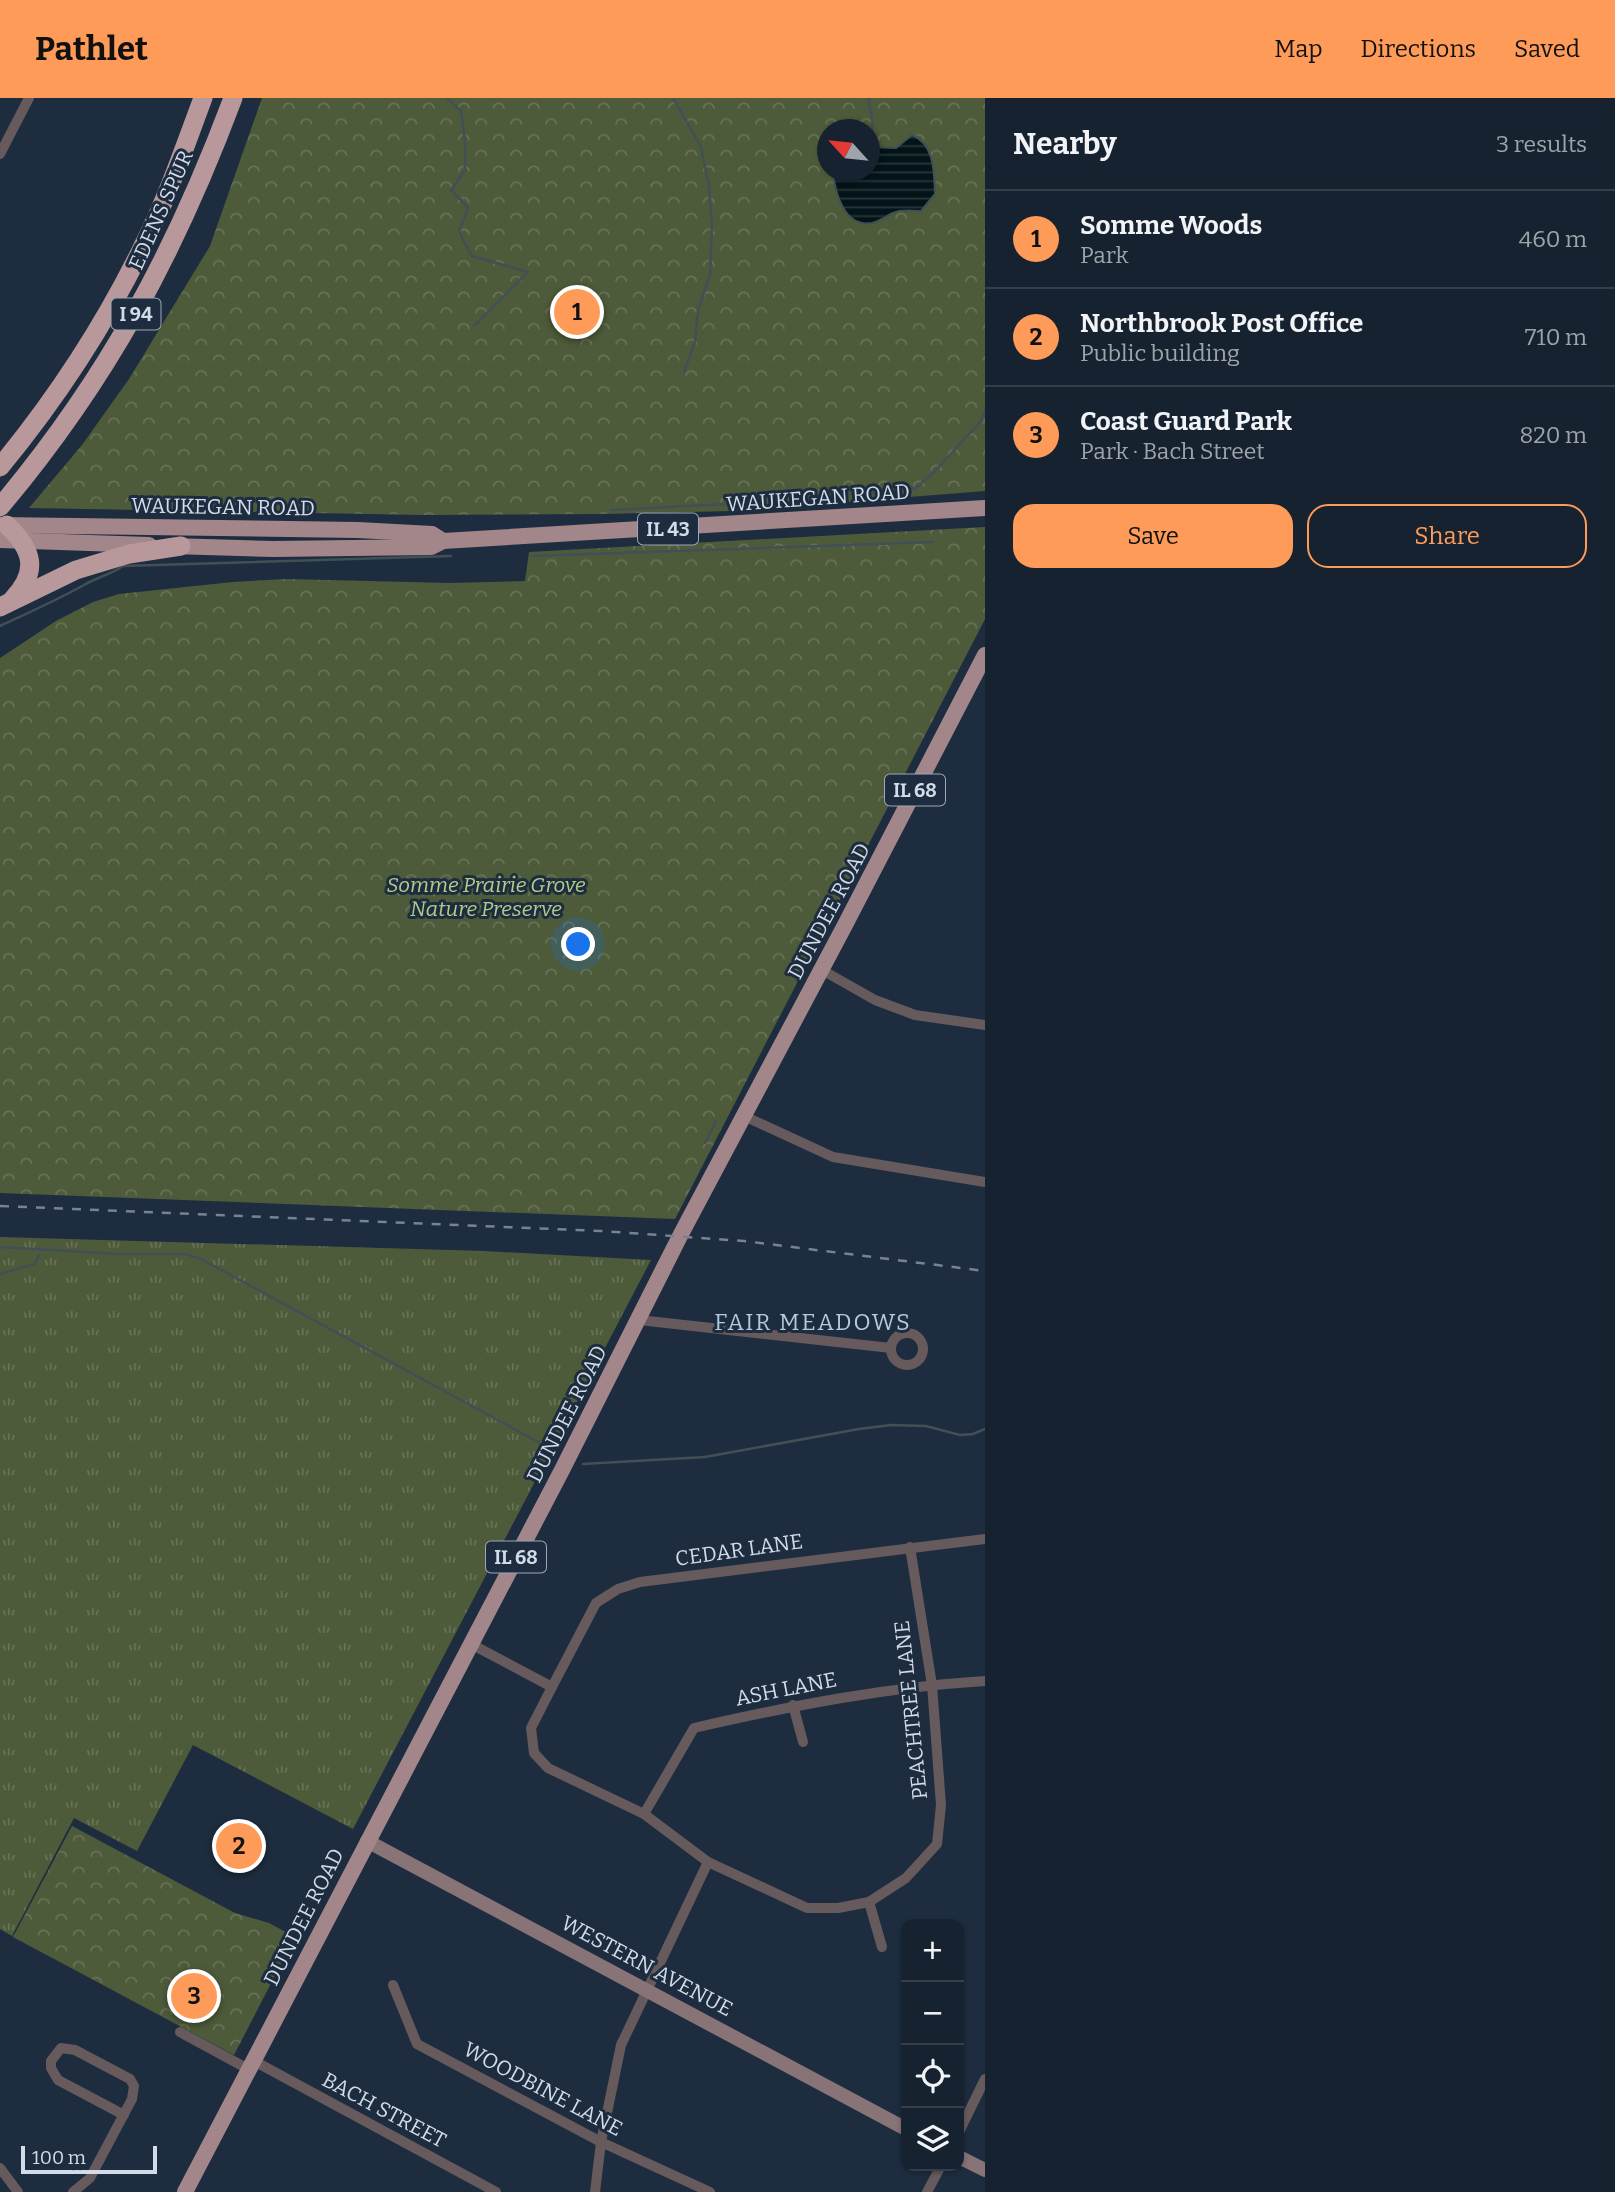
<!DOCTYPE html>
<meta charset="utf-8">
<style>
:root{--surface:#16222f;--page:#1f2a37;--text:#f1f3f6;--muted:#9ea4aa;--line:#353f4b;--accent:#fe9b59}
body{margin:0;font-family:Bitter,serif;background:var(--page);color:var(--text)}
.controls{position:absolute;right:21px;bottom:21px;display:grid;overflow:hidden;border-radius:14px;box-shadow:0 2px 5px #0004}
.controls button{width:63px;height:63px;display:grid;place-items:center;padding:0;border:0;border-bottom:2px solid var(--line);background:var(--surface);color:var(--text);font:35px sans-serif}
.compass{position:absolute;left:817px;top:21px;width:63px;height:63px;border-radius:50%;background:var(--surface);box-shadow:0 2px 5px #0004;rotate:297deg}
.scale{position:absolute;left:21px;bottom:18px;width:136px;box-sizing:border-box;padding-left:7px;border:4px solid #d2dce8;border-top:0;font-size:19px;line-height:24px;white-space:nowrap;color:#d2dce8;-webkit-text-stroke:5px #1d2d3f;paint-order:stroke}
.you{position:absolute;left:579px;top:847px;width:24px;height:24px;margin:-18px;border:5px solid #fff;border-radius:50%;background:#1a73e8;box-shadow:0 0 0 10px #1a73e833}
.badge{display:grid;place-items:center;width:46px;height:46px;border-radius:50%;background:var(--accent);color:#111;font-size:23px;font-weight:700}
.pin{position:absolute;translate:-50% -50%;border:4px solid #fff;box-shadow:0 2px 7px #0006}
.list{margin:0;padding:0;list-style:none}
h2{display:flex;justify-content:space-between;align-items:center;height:91px;margin:0;padding:0 28px;font-size:30px}
h2 small{font-size:23px;font-weight:400;color:var(--muted)}
.list li{display:grid;grid-template-columns:46px 1fr auto;gap:21px;align-items:center;box-sizing:border-box;height:98px;padding:0 28px;border-top:2px solid var(--line)}
.list b{display:block;font-size:26px;white-space:nowrap}
.list p{margin:0;font-size:23px;white-space:nowrap;color:var(--muted)}
.list em{font-size:23px;font-style:normal;color:var(--muted)}
.actions{display:flex;gap:14px;padding:21px 28px}
.actions a{flex:1;padding:16px 0;border:2px solid var(--accent);border-radius:21px;text-align:center;font-size:24px;color:var(--accent)}
.actions .main{background:var(--accent);color:#111}
.icon{flex:none;width:38px;height:38px;fill:none;stroke:currentColor;stroke-width:2;stroke-linecap:round;stroke-linejoin:round}
.map{position:relative;flex:none;width:985px;height:2094px;overflow:hidden}
header{display:flex;align-items:center;gap:42px;box-sizing:border-box;height:98px;padding:0 35px;background:var(--accent);color:#111}
header strong{font-size:33px}
nav{display:flex;gap:38px;margin-inline-start:auto;font-size:24px}
main{display:flex}
aside{flex:1;background:var(--surface)}
.map>svg:first-child{display:block}
</style>
<header>
<strong>Pathlet</strong>
<nav><a>Map</a><a>Directions</a><a>Saved</a></nav>
</header>
<main>
<div class="map">
<svg width="985" height="2094" viewBox="0 0 985 2094">
<defs>
<pattern id="grass-tufts" width="24" height="20" patternUnits="userSpaceOnUse" patternTransform="scale(1.75)"><rect width="24" height="20" fill="#4e5b3a"/><path d="M3 7l-1-3M5 7V3M7 7l1-3M15 17l-1-3M17 17v-4M19 17l1-3" fill="none" stroke="#677256"/></pattern>
<pattern id="park-crowns" width="20" height="18" patternUnits="userSpaceOnUse" patternTransform="scale(1.75)"><rect width="20" height="18" fill="#4e5b3a"/><path d="M2 6a3 3 0 1 1 6 0M12 15a3 3 0 1 1 6 0" fill="none" stroke="#677256"/></pattern>
<pattern id="water-rules" width="6" height="5" patternUnits="userSpaceOnUse" patternTransform="scale(1.75)"><rect width="6" height="5" fill="#031418"/><path d="M0 2.5h6" fill="none" stroke="#27363a"/></pattern>
</defs>
<rect width="100%" height="100%" fill="#1d2d3f"/>
<path fill="url(#grass-tufts)" d="M0,1139L484,1153L651,1162L353,1731L193,1647L137,1753L74,1720L12,1838L0,1831Z"/>
<g fill="url(#park-crowns)" fill-rule="evenodd">
<path d="M262,0H985V393L731,413L601,416L424,417L29,410L82,347L129,281L210,148ZM828,32H870V74H828Z"/>
<path d="M985,429V521L675,1121L0,1095V560L56,523L93,504L119,496L233,484L286,481L450,485L525,483L529,454Z"/>
<path d="M72,1728L235,1815L269,1825L295,1839L234,1957L13,1839Z"/>
</g>
<path fill="url(#water-rules)" stroke="#415056" stroke-width="2" d="M912,37C935,46 934,75 935,96L921,113C911,113 902,111 893,115C886,118 880,123 872,125C844,130 835,94 833,74H870V49L896,50Z"/>
<g fill="none" stroke-linecap="round" stroke-linejoin="round">
<g stroke="#415056" stroke-width="2.5">
<path d="M447,0L461,13L465,43V72L451,92L468,109L459,134L472,158L528,174L474,228"/>
<path d="M673,0L701,49L709,88L712,128L710,177L698,212L695,244L684,274"/>
<path d="M869,0C868,9 872,14 872,23C872,33 871,41 873,52"/>
<path d="M611,412L745,405L789,394L871,396L904,386L915,391L936,372L980,324L985,314"/>
<path d="M532,458L933,444"/>
<path d="M0,528C28,515 57,502 84,487C97,479 110,477 123,468L451,458"/>
<path d="M705,1045L716,1023"/>
<path d="M0,1149L119,1156H185L201,1161L553,1352"/>
<path d="M0,1176L35,1166L39,1157"/>
<path d="M583,1366L705,1359L859,1331L891,1327L926,1328L960,1337L973,1336L985,1331"/>
</g>
<g stroke="#675a5c" stroke-width="10">
<path d="M0,56L29,0"/>
<path d="M822,872L875,902L915,917L985,927"/>
<path d="M744,1018L833,1059L985,1084"/>
<path d="M639,1222L891,1250"/>
<circle cx="907" cy="1251" r="16"/>
<path d="M471,1546L552,1589L531,1630L534,1655L548,1670L644,1716L708,1764L807,1810H838L869,1804L906,1780L937,1746L941,1707L932,1587L910,1449"/>
<path d="M552,1589L596,1505L618,1491L640,1484L985,1441"/>
<path d="M793,1607L803,1644"/>
<path d="M644,1716L694,1630C790,1608 887,1589 985,1583"/>
<path d="M869,1804L882,1849"/>
<path d="M393,1887L417,1946L601,2044L710,2094"/>
<path d="M180,1934L250,1972"/>
<path d="M254,1963L496,2094"/>
<path d="M959,2034L985,1981"/>
<path d="M0,2070L18,2094"/>
<path d="M73,2094L90,2080L132,2001L134,1988L130,1981L75,1952L61,1950L51,1963V1970L58,1982L124,2017"/>
<path d="M595,2094L601,2044L621,1947L708,1764"/>
<path d="M927,2094L941,2068"/>
</g>
<g stroke="#887376" stroke-width="14">
<path d="M367,1743L906,2031"/>
<path d="M959,2059L985,2072"/>
</g>
<g stroke="#a2868a" stroke-width="16">
<path d="M0,427L358,432L432,436L443,443"/>
<path d="M0,442L149,447"/>
<path d="M171,448L273,451L431,449L443,443L985,410"/>
<path d="M185,2094L562,1372L680,1138L845,827L985,557"/>
</g>
<g stroke="#b9989c" stroke-width="19">
<path d="M0,369C56,301 107,223 145,144C168,98 185,48 203,0"/>
<path d="M0,409C107,282 175,155 233,0"/>
<path d="M7,427C33,452 39,473 13,501"/>
<path d="M0,509L76,472L129,456L181,448"/>
</g>
<path stroke="#768392" stroke-width="2.5" stroke-dasharray="9 9" stroke-linecap="butt" d="M0,1108L601,1133L744,1143L985,1173"/>
</g>
<g text-anchor="middle" dominant-baseline="central" stroke-width="6" stroke-linejoin="round" paint-order="stroke">
<g fill="#1d2d3f" stroke="#9ca8b5" stroke-width="2">
<rect x="111.5" y="200.5" width="49" height="31" rx="5"/>
<rect x="638" y="415.5" width="60" height="31" rx="5"/>
<rect x="885" y="676.5" width="60" height="31" rx="5"/>
<rect x="486" y="1443.5" width="60" height="31" rx="5"/>
</g>
<g font-size="19" font-weight="bold" fill="#d2dce8">
<text x="136" y="216">I 94</text>
<text x="668" y="431">IL 43</text>
<text x="915" y="692">IL 68</text>
<text x="516" y="1459">IL 68</text>
</g>
<g font-size="21" fill="#d2dce8" stroke="#1d2d3f">
<text transform="translate(161 112) rotate(-66)">EDENS SPUR</text>
<text transform="translate(818 400) rotate(-4)">WAUKEGAN ROAD</text>
<text transform="translate(223 409) rotate(1)">WAUKEGAN ROAD</text>
<text transform="translate(829 813) rotate(-62)">DUNDEE ROAD</text>
<text transform="translate(567 1316) rotate(-63)">DUNDEE ROAD</text>
<text transform="translate(739 1452) rotate(-8)">CEDAR LANE</text>
<text transform="translate(786 1591) rotate(-11)">ASH LANE</text>
<text transform="translate(911 1612) rotate(-96)">PEACHTREE LANE</text>
<text transform="translate(304 1819) rotate(-63)">DUNDEE ROAD</text>
<text transform="translate(647 1868) rotate(28)">WESTERN AVENUE</text>
<text transform="translate(543 1991) rotate(28)">WOODBINE LANE</text>
<text transform="translate(384 2012) rotate(28)">BACH STREET</text>
</g>
<g font-size="21" font-style="italic" fill="#b2cd89" stroke="#1d2d3f">
<text x="486" y="787">Somme Prairie Grove<tspan x="486" dy="24">Nature Preserve</tspan></text>
</g>
<g font-size="23" letter-spacing="2" fill="#b5c9e1" stroke="#1d2d3f">
<text x="813" y="1224">FAIR MEADOWS</text>
</g>
</g>
</svg>
<div class="controls">
<button>+</button>
<button>−</button>
<button><svg class="icon" aria-label="locate" viewBox="0 0 24 24"><circle cx="12" cy="12" r="6"/><path d="M12 2v4M12 18v4M2 12h4M18 12h4"/></svg></button>
<button><svg class="icon" aria-label="layers" viewBox="0 0 24 24"><path d="M12 4l9 5-9 5-9-5zM3 14l9 5 9-5"/></svg></button>
</div>
<svg class="compass" viewBox="-18 -18 36 36"><path d="M0-13l5 13h-10z" fill="#e53935"/><path d="M0 13l5-13h-10z" fill="#9ea4aa"/></svg>
<div class="scale">100 m</div>
<div class="you"></div>
<div class="pin badge" style="left:577px;top:214px">1</div>
<div class="pin badge" style="left:239px;top:1748px">2</div>
<div class="pin badge" style="left:194px;top:1898px">3</div>
</div>
<aside>
<h2>Nearby<small>3 results</small></h2>
<ul class="list">
<li><span class="badge">1</span><div><b>Somme Woods</b><p>Park</p></div><em>460 m</em></li>
<li><span class="badge">2</span><div><b>Northbrook Post Office</b><p>Public building</p></div><em>710 m</em></li>
<li><span class="badge">3</span><div><b>Coast Guard Park</b><p>Park · Bach Street</p></div><em>820 m</em></li>
</ul>
<div class="actions"><a class="main">Save</a><a>Share</a></div>
</aside>
</main>
